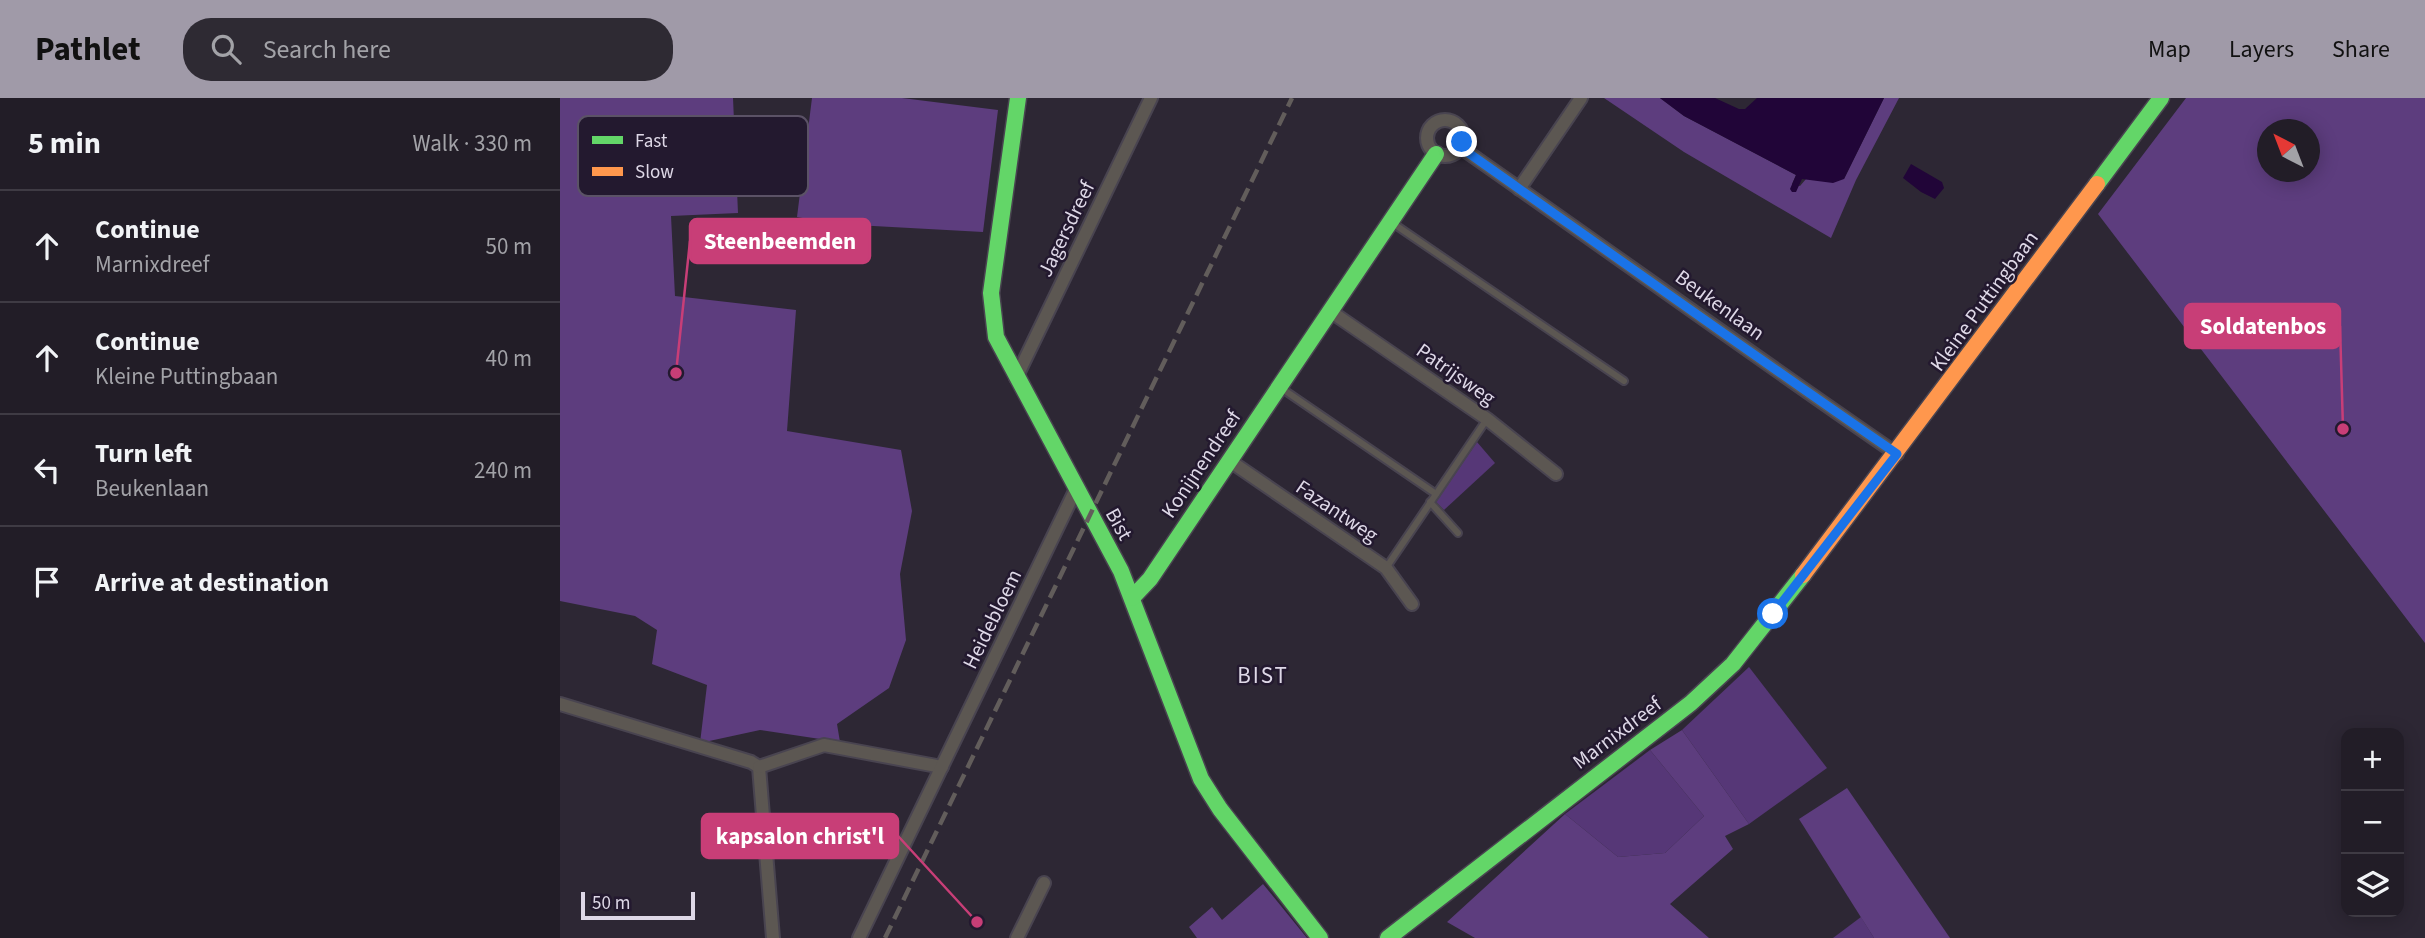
<!DOCTYPE html>
<meta charset="utf-8">
<style>
:root{--surface:#221d27;--page:#2e2a33;--text:#f1f3f6;--muted:#a2a2a7;--line:#3f3b44;--accent:#a09aa8}
body{margin:0;font-family:"Source Sans 3",sans-serif;background:var(--page);color:var(--text)}
.controls{position:absolute;right:21px;bottom:21px;display:grid;overflow:hidden;border-radius:14px;box-shadow:0 4px 18px #0003}
.controls button{width:63px;height:63px;display:grid;place-items:center;padding:0;border:0;border-bottom:2px solid var(--line);background:var(--surface);color:var(--text);font:35px sans-serif}
.compass{position:absolute;left:1697px;top:21px;width:63px;height:63px;border-radius:50%;background:var(--surface);box-shadow:0 4px 18px #0003;rotate:318deg}
.scale{position:absolute;left:21px;bottom:18px;width:114px;box-sizing:border-box;padding-left:7px;border:4px solid #ded8e7;border-top:0;font-size:19px;line-height:24px;white-space:nowrap;color:#ded8e7;-webkit-text-stroke:5px #23192f;paint-order:stroke}
.stop{position:absolute;width:21px;height:21px;margin:-16px;border:5px solid #1a73e8;border-radius:50%;background:#fff}
.stop.end{background:#1a73e8;border-color:#fff;box-shadow:0 2px 7px #0008}
.list{margin:0;padding:0;list-style:none}
h2{display:flex;justify-content:space-between;align-items:center;height:91px;margin:0;padding:0 28px;font-size:30px}
h2 small{font-size:23px;font-weight:400;color:var(--muted)}
.list li{display:grid;grid-template-columns:46px 1fr auto;gap:21px;align-items:center;box-sizing:border-box;height:112px;padding:0 28px;border-top:2px solid var(--line)}
.list b{display:block;font-size:26px;white-space:nowrap}
.list p{margin:0;font-size:23px;white-space:nowrap;color:var(--muted)}
.list em{font-size:23px;font-style:normal;color:var(--muted)}
.icon{flex:none;width:38px;height:38px;fill:none;stroke:currentColor;stroke-width:2;stroke-linecap:round;stroke-linejoin:round}
.map{position:relative;flex:none;width:1865px;height:840px;overflow:hidden}
header{display:flex;align-items:center;gap:42px;box-sizing:border-box;height:98px;padding:0 35px;background:var(--accent);color:#111}
header strong{font-size:33px}
nav{display:flex;gap:38px;margin-inline-start:auto;font-size:24px}
.search{width:490px;height:63px;background:var(--page);display:flex;align-items:center;gap:18px;box-sizing:border-box;padding:0 24px;border-radius:28px;color:var(--muted);font-size:26px}
main{display:flex}
aside{flex:1;background:var(--surface)}
.map>svg:first-child{display:block}
</style>
<header>
<strong>Pathlet</strong>
<div class="search"><svg class="icon" aria-label="search" viewBox="0 0 24 24"><circle cx="10" cy="10" r="6"/><path d="M15 15l6 6"/></svg>Search here</div>
<nav><a>Map</a><a>Layers</a><a>Share</a></nav>
</header>
<main>
<aside>
<h2>5 min<small>Walk · 330 m</small></h2>
<ul class="list">
<li><svg class="icon" aria-label="ahead" viewBox="0 0 24 24"><path d="M12 20V5M6 11l6-6 6 6"/></svg><div><b>Continue</b><p>Marnixdreef</p></div><em>50 m</em></li>
<li><svg class="icon" aria-label="ahead" viewBox="0 0 24 24"><path d="M12 20V5M6 11l6-6 6 6"/></svg><div><b>Continue</b><p>Kleine Puttingbaan</p></div><em>40 m</em></li>
<li><svg class="icon" aria-label="left" viewBox="0 0 24 24"><path d="M17 20v-9H6M10 6l-5 5 5 5"/></svg><div><b>Turn left</b><p>Beukenlaan</p></div><em>240 m</em></li>
<li><svg class="icon" aria-label="arrive" viewBox="0 0 24 24"><path d="M6 21V4h12l-3 4 3 4H6"/></svg><div><b>Arrive at destination</b></div></li>
</ul>
</aside>
<div class="map">
<svg width="1865" height="840" viewBox="0 0 1865 840">
<rect width="100%" height="100%" fill="#2d2734"/>
<g fill="#563777">
<path d="M917,344L935,365L884,412L876,404Z"/>
<path d="M1189,569L1267,670L1189,726L1122,632Z"/>
<path d="M1090,652L1144,718L1105,755L1058,759L1005,716Z"/>
<path d="M1301,819L1314,840H1273Z"/>
</g>
<g fill="#5d3d7e" fill-rule="evenodd">
<path d="M0,0H173L178,115L111,118L115,198L236,212L227,333L341,352L352,413L340,476L346,542L329,590L277,626L280,644L200,632L140,645L147,587L92,566L97,532L75,518L0,503Z"/>
<path d="M252,0H342L438,12L423,134L277,126L237,119Z"/>
<path d="M1044,0H1100L1124,18L1236,77L1232,86L1240,88L1246,81H1284L1324,0H1339L1296,82L1271,140L1124,54Z"/>
<path d="M1626,0H1865V545L1538,116ZM1708,32H1750V74H1708Z"/>
<path d="M1122,632L1189,726L1165,738L1173,751L1110,806L1149,840H915L887,824L1005,716L1058,759L1105,755L1144,718L1090,652Z"/>
<path d="M1287,690L1390,840H1314L1239,721Z"/>
<path d="M703,786L747,840H637L629,829L652,809L662,822Z"/>
</g>
<g fill="#210538">
<path d="M1100,0H1155L1179,11H1185L1197,0H1324L1284,81L1273,85L1242,81L1236,94H1232L1230,91L1236,77L1124,18Z"/>
<path d="M1351,66L1382,84L1384,90L1375,101L1361,94L1343,80Z"/>
</g>
<g fill="none" stroke-linecap="round" stroke-linejoin="round">
<g stroke="#494450" stroke-width="10">
<g id="lane">
<path d="M831,124L1064,283"/>
<path d="M721,290L876,396"/>
<path d="M870,404L898,435"/>
<path d="M826,470L927,321"/>
</g>
</g>
<g stroke="#494450" stroke-width="16">
<g id="street">
<circle cx="885" cy="40" r="18"/>
<path d="M900,49C1046,151 1190,255 1337,356"/>
<path d="M959,91L1021,0"/>
<path d="M770,213L927,321L996,376"/>
<path d="M456,280L591,0"/>
<path d="M670,363L826,470L852,506"/>
<path d="M0,606L191,664L199,669L213,840"/>
<path d="M199,669L264,647L382,669"/>
<path d="M299,840L516,391"/>
<path d="M457,840L484,785"/>
</g>
</g>
<g stroke="#494450" stroke-width="19">
<g id="fast">
<path d="M458,0L431,195L436,239L561,473L641,681L660,711L760,840"/>
<path d="M1537,86L1601,0"/>
<path d="M572,500L590,481L876,56"/>
<path d="M828,840L1131,605L1173,566L1243,477"/>
</g>
</g>
<g stroke="#494450" stroke-width="19">
<path id="slow" d="M1243,477L1537,86"/>
</g>
<use href="#lane" stroke="#5c5752" stroke-width="6"/>
<use href="#street" stroke="#5c5752" stroke-width="12"/>
<use href="#fast" stroke="#63d668" stroke-width="16"/>
<use href="#slow" stroke="#ff974d" stroke-width="16"/>
<path stroke="#625d5b" stroke-width="4.5" stroke-dasharray="14 7" stroke-linecap="butt" d="M325,840L732,0"/>
</g>
<g fill="none" stroke-linecap="round" stroke-linejoin="round">
<path stroke="#1a73e8" stroke-width="9" d="M902,44L900,49C1046,152 1190,255 1337,356L1213,516"/>
</g>
<g text-anchor="middle" dominant-baseline="central" stroke-width="5" stroke-linejoin="round" paint-order="stroke">
<g font-size="21" fill="#ded8e7" stroke="#23192f">
<text transform="translate(506 131) rotate(-64)">Jagersdreef</text>
<text transform="translate(1424 203) rotate(-54)">Kleine Puttingbaan</text>
<text transform="translate(1160 207) rotate(36)">Beukenlaan</text>
<text transform="translate(896 276) rotate(35)">Patrijsweg</text>
<text transform="translate(641 366) rotate(-56)">Konijnendreef</text>
<text transform="translate(777 413) rotate(34)">Fazantweg</text>
<text transform="translate(559 426) rotate(61)">Bist</text>
<text transform="translate(432 521) rotate(-64)">Heidebloem</text>
<text transform="translate(1057 635) rotate(-37)">Marnixdreef</text>
</g>
<g font-size="23" letter-spacing="2" fill="#ded8e7" stroke="#23192f">
<text x="703" y="577">BIST</text>
</g>
</g>
<rect x="18" y="18" width="230" height="80" rx="10" fill="#23192f" stroke="#5b5266" stroke-width="2"/>
<rect x="32" y="38" width="31" height="8" fill="#63d668"/>
<rect x="32" y="69" width="31" height="9" fill="#ff974d"/>
<g font-size="19" fill="#ded8e7">
<text x="75" y="49">Fast</text>
<text x="75" y="80">Slow</text>
</g>
<path fill="none" stroke="#c83e77" stroke-width="2.5" d="M116 275L130 143M1783 331L1780 228M417 824L338 738"/>
<g fill="#c83e77" stroke="#23192f" stroke-width="2.5">
<circle cx="116" cy="275" r="7"/>
<circle cx="1783" cy="331" r="7"/>
<circle cx="417" cy="824" r="7"/>
</g>
<g fill="#c83e77" stroke="#c83e77" stroke-width="2.5">
<rect x="130" y="121" width="180" height="44" rx="7"/>
<rect x="1625" y="206" width="155" height="44" rx="7"/>
<rect x="142" y="716" width="196" height="44" rx="7"/>
</g>
<g font-size="23" text-anchor="middle" font-weight="bold" fill="#fff">
<text x="220" y="151">Steenbeemden</text>
<text x="1703" y="236">Soldatenbos</text>
<text x="240" y="746">kapsalon christ'l</text>
</g>
</svg>
<div class="controls">
<button>+</button>
<button>−</button>
<button><svg class="icon" aria-label="layers" viewBox="0 0 24 24"><path d="M12 4l9 5-9 5-9-5zM3 14l9 5 9-5"/></svg></button>
</div>
<svg class="compass" viewBox="-18 -18 36 36"><path d="M0-13l5 13h-10z" fill="#e53935"/><path d="M0 13l5-13h-10z" fill="#a2a2a7"/></svg>
<div class="scale">50 m</div>
<div class="stop" style="left:1213px;top:516px"></div>
<div class="stop end" style="left:902px;top:44px"></div>
</div>
</main>
